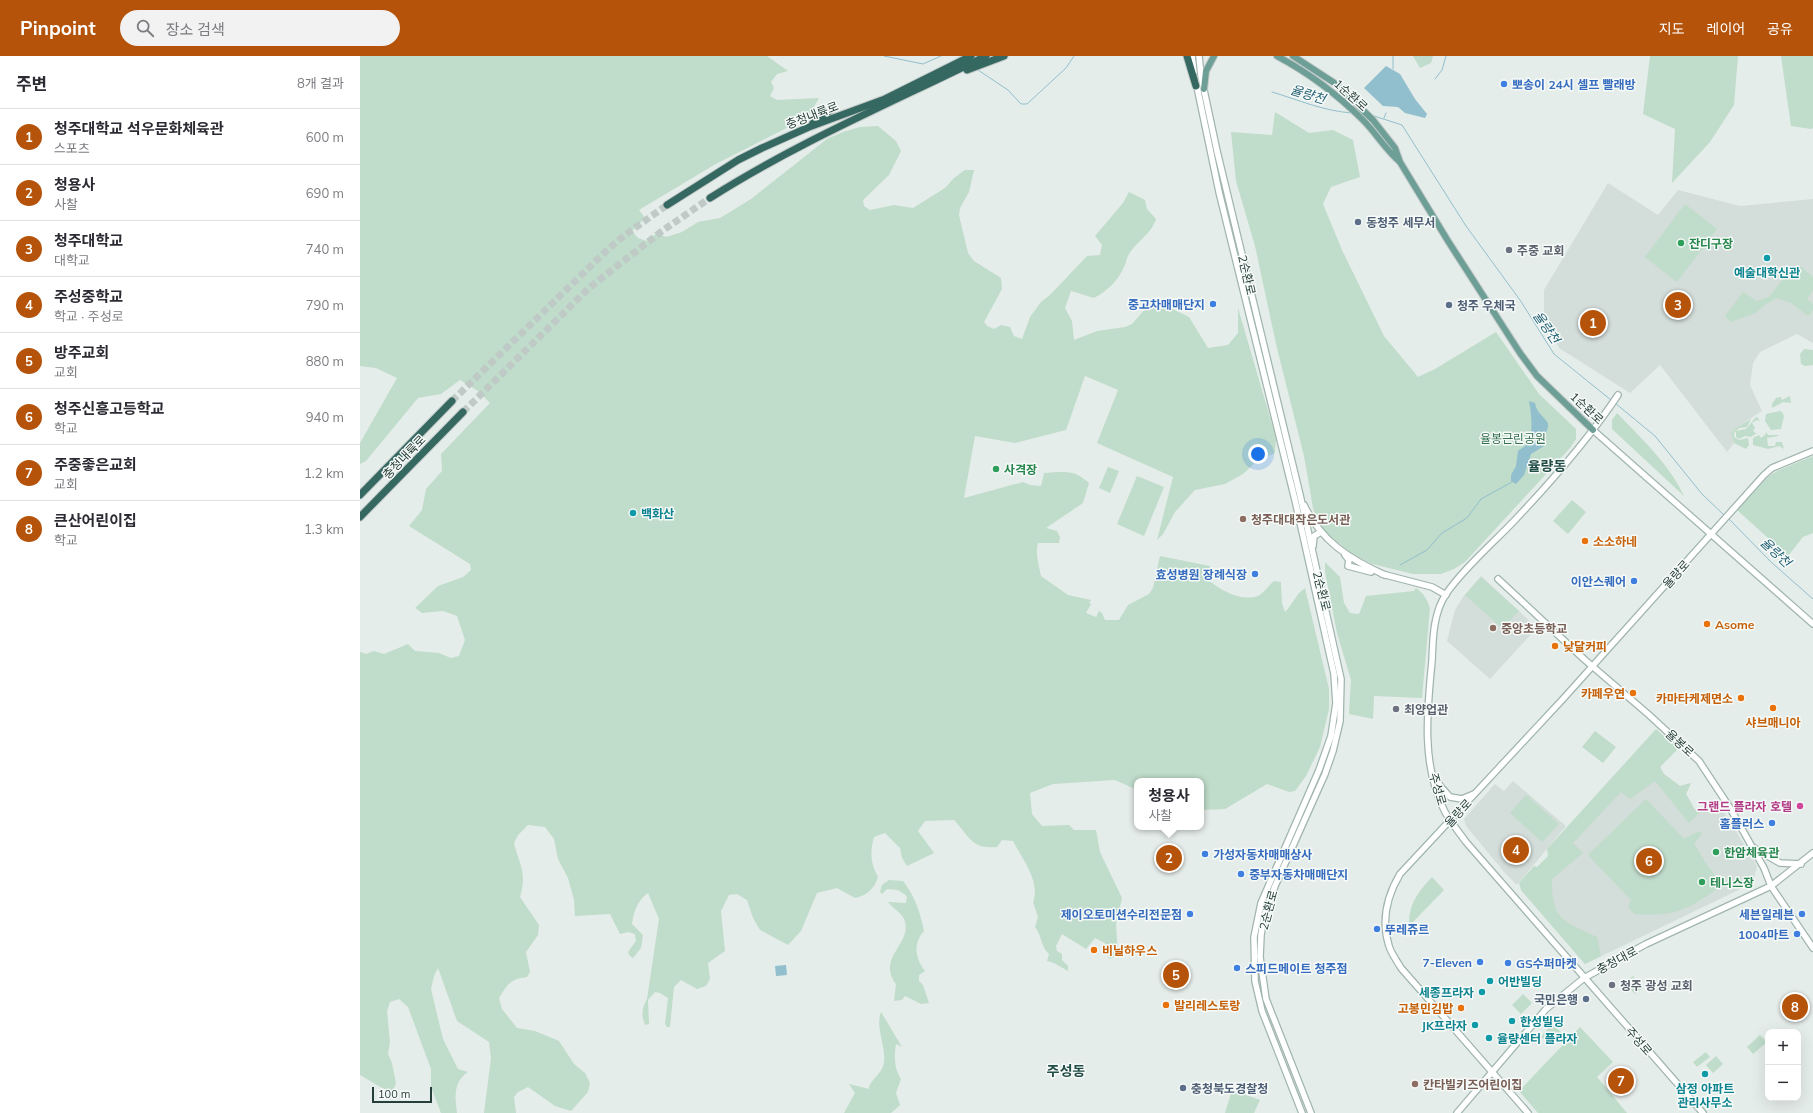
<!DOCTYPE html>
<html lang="ko">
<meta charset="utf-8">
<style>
:root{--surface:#fff;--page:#f2f2f3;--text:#2b2b33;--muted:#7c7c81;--line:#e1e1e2;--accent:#b45309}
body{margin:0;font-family:Mulish,"Noto Sans KR",sans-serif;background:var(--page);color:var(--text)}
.controls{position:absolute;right:12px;bottom:12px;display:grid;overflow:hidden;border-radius:8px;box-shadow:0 4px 16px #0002}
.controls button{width:36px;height:36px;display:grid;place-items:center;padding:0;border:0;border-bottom:1px solid var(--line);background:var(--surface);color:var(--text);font:20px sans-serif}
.scale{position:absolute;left:12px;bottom:10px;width:60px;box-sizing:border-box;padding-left:4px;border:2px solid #263e39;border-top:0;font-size:11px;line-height:14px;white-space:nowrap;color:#263e39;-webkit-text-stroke:3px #f6faf8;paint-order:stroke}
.you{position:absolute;left:898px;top:398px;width:14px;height:14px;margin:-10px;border:3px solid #fff;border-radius:50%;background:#1a73e8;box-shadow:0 0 0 6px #1a73e833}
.badge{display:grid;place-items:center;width:26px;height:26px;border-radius:50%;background:var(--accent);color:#fff;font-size:13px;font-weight:700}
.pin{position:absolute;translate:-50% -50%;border:2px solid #fff;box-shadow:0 1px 4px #0006}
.popup{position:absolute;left:774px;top:722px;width:70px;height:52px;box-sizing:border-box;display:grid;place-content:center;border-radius:8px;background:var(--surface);filter:drop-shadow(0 1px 3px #0005);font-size:13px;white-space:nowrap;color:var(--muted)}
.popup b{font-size:15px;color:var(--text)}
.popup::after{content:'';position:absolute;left:50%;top:100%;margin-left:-8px;border:8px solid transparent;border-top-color:var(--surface)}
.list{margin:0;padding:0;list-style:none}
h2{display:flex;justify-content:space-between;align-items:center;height:52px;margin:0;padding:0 16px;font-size:17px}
h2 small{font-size:13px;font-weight:400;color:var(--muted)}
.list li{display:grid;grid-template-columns:26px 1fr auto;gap:12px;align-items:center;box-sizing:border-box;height:56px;padding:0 16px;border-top:1px solid var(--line)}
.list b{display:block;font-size:15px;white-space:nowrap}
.list p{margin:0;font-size:13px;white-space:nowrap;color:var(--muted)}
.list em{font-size:13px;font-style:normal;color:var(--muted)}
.icon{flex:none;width:22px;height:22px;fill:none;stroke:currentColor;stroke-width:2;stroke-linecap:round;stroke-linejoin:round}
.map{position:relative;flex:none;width:1453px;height:1057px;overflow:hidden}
header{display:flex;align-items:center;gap:24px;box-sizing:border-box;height:56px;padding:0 20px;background:var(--accent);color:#fff}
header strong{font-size:19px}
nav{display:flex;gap:22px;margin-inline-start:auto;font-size:14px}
.search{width:280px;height:36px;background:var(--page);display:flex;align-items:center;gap:10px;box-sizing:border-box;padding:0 14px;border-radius:22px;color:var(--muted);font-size:15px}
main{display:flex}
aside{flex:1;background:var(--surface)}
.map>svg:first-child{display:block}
</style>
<header>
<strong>Pinpoint</strong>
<div class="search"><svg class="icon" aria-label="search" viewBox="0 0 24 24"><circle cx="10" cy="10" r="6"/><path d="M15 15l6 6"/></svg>장소 검색</div>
<nav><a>지도</a><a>레이어</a><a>공유</a></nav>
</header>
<main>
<aside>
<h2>주변<small>8개 결과</small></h2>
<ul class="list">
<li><span class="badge">1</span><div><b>청주대학교 석우문화체육관</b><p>스포츠</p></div><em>600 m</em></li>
<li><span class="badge">2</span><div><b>청용사</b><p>사찰</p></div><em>690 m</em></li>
<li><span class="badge">3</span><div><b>청주대학교</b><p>대학교</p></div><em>740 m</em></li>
<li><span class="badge">4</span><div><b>주성중학교</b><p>학교 · 주성로</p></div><em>790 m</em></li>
<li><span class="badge">5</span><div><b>방주교회</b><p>교회</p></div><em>880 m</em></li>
<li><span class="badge">6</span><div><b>청주신흥고등학교</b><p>학교</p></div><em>940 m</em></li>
<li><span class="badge">7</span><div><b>주중좋은교회</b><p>교회</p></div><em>1.2 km</em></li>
<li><span class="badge">8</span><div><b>큰산어린이집</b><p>학교</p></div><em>1.3 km</em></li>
</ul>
</aside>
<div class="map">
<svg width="1453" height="1057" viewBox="0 0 1453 1057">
<rect width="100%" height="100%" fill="#e5edea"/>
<g fill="#d3ddd9">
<path d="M1248,127L1298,159L1318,134L1380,150L1453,143V287L1437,278L1400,296L1393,307L1390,329L1402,355L1376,372L1371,377L1374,387L1367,396L1300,309L1270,337L1199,292L1184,264V234Z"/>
<path d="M1121,520L1176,571V573L1130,623L1087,585L1095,554L1103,541Z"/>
<path d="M1300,710L1304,718L1320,730L1331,727L1326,738L1335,754L1342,755L1357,747L1360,749L1397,810L1393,827L1225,908L1161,834L1253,720L1256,718Z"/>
<path d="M1153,725L1206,770L1157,829L1145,817L1106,770L1104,763L1135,728L1144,735Z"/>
</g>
<g fill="#c0dcca">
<path d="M0,0H407L428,15L417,18L411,26L414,32L410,40L417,44L459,42L448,61L354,109L279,154L285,162L272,175L278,182L287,185L297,177L306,181L322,176L338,166L360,162L391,143L467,83L483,76L500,71L518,70L536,85L541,95L529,119L503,144L504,150L510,154L534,149L553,152L585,132L594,122L605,114H614L609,136L600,152L599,159L608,197L614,205L641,222L642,233L624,266L627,270L634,273L641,269L650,271L654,280L662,283L670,261L681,246L691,238L727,200L740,199L742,189L735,180L763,147L769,136L785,144L787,153L796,163C791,179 776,185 768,200C766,203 766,208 764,211C758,225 747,235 734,242L711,235L705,252L712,265L714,284L737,275L765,271L772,268L792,245L802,248L829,261L848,292L868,289L878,277V252L916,382L915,397L897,405L883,418L865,428L835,434L815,456L803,478L797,484L813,421L737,387L758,334L725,320L706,374L655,387L615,380L604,442L663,426L670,429L681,430L684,417C704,416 714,413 729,427L723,447L686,472L697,475L700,481L699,487H678C675,497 679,510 681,520L708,539L731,544L729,547L731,548L726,557L736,561L739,555L742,557L745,564H759L768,549L789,538L793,532L800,500L850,510L848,524C861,534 880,546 898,540C903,538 909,529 914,525L921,526L922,547L925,556C934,547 934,540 945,532L969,633V653L960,691L946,720L935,735L929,736L907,728L865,753L841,754V725H777V738L775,733L755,724L693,728L670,737L672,758L682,770L709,769L714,774H736L740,796L762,842L756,868L758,900L749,903L745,887L735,882L726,893L702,878L696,890L697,895L702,898V904L708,910V915L694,907L687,905L689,898C680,890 682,879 675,871L678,861L673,846C681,826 662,803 653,785L642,784L637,791C611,793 611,782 594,764L565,765L558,775L574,797L547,810L542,802L540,792L525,777L514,781C510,796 510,806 518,821C515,832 506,840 495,842L477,832L457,837L441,875L428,889L400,874L393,862L387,844L377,838L369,839L361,855L365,895L348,907L350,923L346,930L337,933L321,924L314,931L310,971H307L305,968L308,942L300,937L295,936L288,944L289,968L285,969C281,959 282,952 287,943L299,863L288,837C277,845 274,855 272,868L283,879L281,892L273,902L270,900L268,896L276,885L275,878L268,876L260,878L250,858L215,860L214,844L208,822L198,803L194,783L185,771L168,769L158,779L154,787C160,811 167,816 160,841L179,869L178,879L166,896L170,916L167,921C150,923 147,929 139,942L142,953L157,972L175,975L199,985L214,1008L225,1017L230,1027L228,1036L211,1055L195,1050L168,1031L158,1036L154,1041L156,1057H124L131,1002L129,986L97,965L78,912L74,920L71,933L83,983L98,1013L108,1016C93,1026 95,1041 97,1057H81L71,1031V1013L48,951L39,943L30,946L27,955L30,986L28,998L32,1007L36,1027L32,1038L0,1019V596L6,598L14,595L24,598L48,588L55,595L79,597L91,602L99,600L105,584L97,560L83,555L62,557L55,552L78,530L103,521L111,514L110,508L49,470L62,454L66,433L82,415L81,398L130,347L118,335L100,324L81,338L58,342L6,405L0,408V387L37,322L16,312L0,310Z"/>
<path d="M1053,0H1073L1071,7L1060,12Z"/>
<path d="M1290,0H1378L1374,49L1350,86L1312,127L1315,73L1283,58Z"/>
<path d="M1421,0H1453V72L1451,73L1431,70Z"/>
<path d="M915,56L949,77L973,74L993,84L1000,121L971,131L963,148L982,194L1024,280L1058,321L1075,313L1136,276L1179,338L1216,373V383L1210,392L1105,506L1094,513L1081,518H1053L1012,508L992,498L958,470L953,452L944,400L916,288L895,190L876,125L871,76L912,79Z"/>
<path d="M1325,148L1357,173L1317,226L1285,201Z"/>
<path d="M1440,210L1453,221V234L1447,243L1453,248V254L1448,260L1431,247L1417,242L1406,248L1395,257L1371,266L1365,260L1383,236L1397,245L1409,241L1427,218L1432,220Z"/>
<path d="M1444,293L1453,294V309L1445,310L1441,308L1440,298Z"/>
<path d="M1430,340L1431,347L1423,346L1412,352V348L1416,342L1421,341L1422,344Z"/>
<path d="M1420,355L1422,356L1424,360L1421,373L1411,374L1405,365L1406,358Z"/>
<path d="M1257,357C1281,382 1309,408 1324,440L1252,373V364Z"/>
<path d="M1396,361L1398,362L1400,365L1397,364L1392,367L1395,372L1393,374L1395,377H1397L1391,381L1385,380L1379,383L1376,381V375L1386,373Z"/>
<path d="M1391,363L1387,371L1379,372L1374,377V381L1379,384L1388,382L1389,389L1386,393L1374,387L1371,377L1376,372Z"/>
<path d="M1406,376L1408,379H1418V380L1407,382L1408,390H1415L1416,386H1422L1424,393L1419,390L1408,393L1393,389V382L1399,379L1401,382L1405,379Z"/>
<path d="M1453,400V477L1443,481L1428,500L1377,454L1408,421L1417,415Z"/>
<path d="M748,411L759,415L750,437L739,432Z"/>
<path d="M777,420L804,431L784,480L757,468Z"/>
<path d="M1212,444L1226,456L1208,478L1193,465Z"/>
<path d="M965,506L980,521L984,547L990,557L999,558L1006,540L1054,535L1056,532C1064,538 1067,543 1070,552L1062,642L1014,640L1013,663L989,658L991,624L977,577L965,516Z"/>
<path d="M1121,521L1159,555L1142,572L1105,539Z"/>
<path d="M1296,673L1318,693L1300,711L1304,718L1320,730L1331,727L1326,738L1335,754L1341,755L1329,767L1295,725L1270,743L1261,736L1213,787L1223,797L1192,823C1192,865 1202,864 1237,881L1241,900L1225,908L1161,834L1159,827L1174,810L1177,811L1188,800L1187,793Z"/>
<path d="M1235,675L1256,691L1243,707L1222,691Z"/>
<path d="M1166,739L1199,768L1182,786L1150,757Z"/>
<path d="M1286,743L1324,783L1339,775L1342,778L1334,787L1345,806L1362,829C1330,853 1315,861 1274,858L1268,851L1271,844L1228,799Z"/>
<path d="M1072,821L1084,834L1052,867L1049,866C1049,847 1060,834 1072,821Z"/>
<path d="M529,824L543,825C555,840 560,856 564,875C553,887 555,902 565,915L559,919V925L563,929L569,947L561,948L545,940L542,944L534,945L536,928C516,900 554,888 544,863C540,855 533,853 528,846L546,847L547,840L538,834L527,833L522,838L520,836L522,829Z"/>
<path d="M1273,920L1283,932L1275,938L1265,927Z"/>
<path d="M1163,938L1172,947L1161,958L1152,949Z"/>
<path d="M521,956L542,991L536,988C534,999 534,1013 541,1023L536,1037L540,1049L531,1057H484L495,1037L489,1028L509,1033C509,1024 523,1018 524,1006C526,990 515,971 521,956Z"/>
<path d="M1192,968L1202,977L1190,989L1181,981Z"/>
<path d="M1220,971L1253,1006L1237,1021L1267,1057H1178L1159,1035Z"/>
<path d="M1400,979L1407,986L1393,998L1387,991Z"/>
<path d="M1346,996L1350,1001L1337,1011L1333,1006Z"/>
<path d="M1356,1000L1363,1008L1353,1017L1346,1009Z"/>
<path d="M872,1034L900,1044L894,1057H865Z"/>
</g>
<g fill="#92bfcd">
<path d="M1026,10L1040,18L1055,43L1067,58L1065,62L1045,57L1038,51L1023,50L1004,32Z"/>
<path d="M1169,345L1175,347C1176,357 1188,364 1188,368C1189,375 1182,379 1184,390L1171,398L1164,419L1156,428L1151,425V419L1156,410L1158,395C1161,392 1165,391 1168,387C1174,376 1171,356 1169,345Z"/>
<path d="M426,909L427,919L416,920L415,910Z"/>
</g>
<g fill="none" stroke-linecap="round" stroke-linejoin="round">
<g stroke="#92bfcd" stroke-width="1">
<path d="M524,0L563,8L581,0"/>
<path d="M1033,13V0"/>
<path d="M618,14L648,34L661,48H667L706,12L714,0"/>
<path d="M1075,23L1082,14L1086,0"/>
<path d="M912,36C939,44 963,55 992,57"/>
<path d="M1011,59L1042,69L1106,170L1160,244L1194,298L1251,344"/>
<path d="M1024,62L1026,57"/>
<path d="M1255,347L1295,380L1342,438L1364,459"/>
<path d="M1368,462L1411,506L1453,543"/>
<path d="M1040,509L1067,494L1082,477L1107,462L1121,443L1152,426"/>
</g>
<g stroke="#bfcac7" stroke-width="7" stroke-dasharray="7 3.5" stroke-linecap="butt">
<path d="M92,345L246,195L265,179L307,149"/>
<path d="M103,356L229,232L302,175L350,142"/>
</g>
<g stroke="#a1b5af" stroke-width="8">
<g id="secondary">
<path d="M832,0L834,16"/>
<path d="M839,0L841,20L857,95L940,439L981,623L980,665L973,695L965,718L915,830L904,860L901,879L900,901L906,943L951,1057"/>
<path d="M836,26L859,136L935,444L974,618L976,647L971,680L959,714L901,847L894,881L895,925L902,955L942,1057"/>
<path d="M1258,339C1228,384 1191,426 1154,465C1133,487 1103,513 1086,538C1073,558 1073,582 1072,605C1067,655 1061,710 1085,756C1091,767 1099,776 1106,786L1343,1057"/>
<path d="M1233,374L1453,568"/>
<path d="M944,449C961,485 989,503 1025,519"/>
<path d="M953,490L954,480L961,476"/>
<path d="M985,499L989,504L988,510L1011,516"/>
<path d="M1022,518L1072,531L1086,539"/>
<path d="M1138,523L1225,604L1288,658L1339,705L1370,752L1404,812L1411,830L1453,892"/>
<path d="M1076,723L1081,731L1090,741L1102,743L1114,738"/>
<path d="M1394,792L1420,807L1441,808"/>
<path d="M1097,1057L1186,953L1224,922L1286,888L1411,830L1453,797"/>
<path d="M1168,1057L1041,912C1037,905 1031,897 1029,890C1021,865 1027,840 1040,818L1203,643L1404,419L1412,412L1453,395"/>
</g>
</g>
<g stroke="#c2c9c8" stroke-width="8">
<g id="primary">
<path d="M917,0C949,17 977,38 1003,64C1016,77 1025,93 1039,105"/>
<path d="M933,0L976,28L1013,64L1035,92L1040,106L1088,185L1160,297L1177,320L1233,374"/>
<path d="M844,33L846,15L854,0"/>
</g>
</g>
<g stroke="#c2c9c8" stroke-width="9">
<g id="highway">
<path d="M827,0L836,30"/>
<path d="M607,14L644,0"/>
<path d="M453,67L471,54"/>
<path d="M350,142C438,86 533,46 626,0"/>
<path d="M307,149L378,104L402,92L449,71L525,43L611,0"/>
<path d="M0,439L92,345"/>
<path d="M0,461L103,356"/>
</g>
</g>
<use href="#secondary" stroke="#fff" stroke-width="5.5"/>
<use href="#primary" stroke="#6d9f96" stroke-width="6"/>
<use href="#highway" stroke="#346861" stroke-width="7"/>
</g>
<g fill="#3f7fe0" stroke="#f6faf8" stroke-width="1.5">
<circle cx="1144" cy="28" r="4"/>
<circle cx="853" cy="248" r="4"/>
<circle cx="895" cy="518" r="4"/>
<circle cx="1274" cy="525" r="4"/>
<circle cx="1412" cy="767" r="4"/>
<circle cx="845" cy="798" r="4"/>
<circle cx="881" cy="818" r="4"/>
<circle cx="830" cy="858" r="4"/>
<circle cx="1442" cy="858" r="4"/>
<circle cx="1017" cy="873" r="4"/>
<circle cx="1437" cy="878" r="4"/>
<circle cx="1120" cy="906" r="4"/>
<circle cx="1148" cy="907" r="4"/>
<circle cx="877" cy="912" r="4"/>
</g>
<g fill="#5c6f8a" stroke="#f6faf8" stroke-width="1.5">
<circle cx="998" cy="166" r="4"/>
<circle cx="1089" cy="249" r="4"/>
<circle cx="1226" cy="943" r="4"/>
<circle cx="823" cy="1032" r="4"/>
</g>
<g fill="#2e9e5b" stroke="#f6faf8" stroke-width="1.5">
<circle cx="1321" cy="187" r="4"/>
<circle cx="636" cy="413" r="4"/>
<circle cx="1356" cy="796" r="4"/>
<circle cx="1342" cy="826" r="4"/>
</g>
<g fill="#6b7280" stroke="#f6faf8" stroke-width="1.5">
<circle cx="1149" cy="194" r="4"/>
<circle cx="1036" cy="653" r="4"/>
<circle cx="1252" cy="929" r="4"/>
</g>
<g fill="#0f9aa8" stroke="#f6faf8" stroke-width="1.5">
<circle cx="1407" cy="202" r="4"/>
<circle cx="273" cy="457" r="4"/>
<circle cx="1130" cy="925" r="4"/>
<circle cx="1122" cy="936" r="4"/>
<circle cx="1152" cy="965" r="4"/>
<circle cx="1115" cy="969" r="4"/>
<circle cx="1129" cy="982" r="4"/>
<circle cx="1345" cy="1018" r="4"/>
</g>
<g fill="#8d6e63" stroke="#f6faf8" stroke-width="1.5">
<circle cx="883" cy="463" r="4"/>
<circle cx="1133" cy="572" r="4"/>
<circle cx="1055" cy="1028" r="4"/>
</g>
<g fill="#e8710a" stroke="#f6faf8" stroke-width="1.5">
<circle cx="1225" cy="485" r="4"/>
<circle cx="1347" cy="568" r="4"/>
<circle cx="1195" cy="590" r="4"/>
<circle cx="1273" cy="637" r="4"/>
<circle cx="1381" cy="642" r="4"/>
<circle cx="1413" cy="652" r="4"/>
<circle cx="734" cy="894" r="4"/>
<circle cx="806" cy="949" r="4"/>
<circle cx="1101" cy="952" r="4"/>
</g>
<circle fill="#d1479c" stroke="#f6faf8" stroke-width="1.5" cx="1440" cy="750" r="4"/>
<g text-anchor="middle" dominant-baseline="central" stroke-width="3" stroke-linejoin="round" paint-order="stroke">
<g font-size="12" font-weight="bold" fill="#366cbe" stroke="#f6faf8" text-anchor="end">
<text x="1152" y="28" text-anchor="start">뽀송이 24시 셀프 빨래방</text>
<text x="845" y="248">중고차매매단지</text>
<text x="887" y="518">효성병원 장례식장</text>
<text x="1266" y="525">이안스퀘어</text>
<text x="1404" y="767">홈플러스</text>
<text x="853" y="798" text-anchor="start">가성자동차매매상사</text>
<text x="889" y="818" text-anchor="start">중부자동차매매단지</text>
<text x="822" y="858">제이오토미션수리전문점</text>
<text x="1434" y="858">세븐일레븐</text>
<text x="1025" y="873" text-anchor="start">뚜레쥬르</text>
<text x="1429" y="878">1004마트</text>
<text x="1112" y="906">7-Eleven</text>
<text x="1156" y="907" text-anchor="start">GS수퍼마켓</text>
<text x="885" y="912" text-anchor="start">스피드메이트 청주점</text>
</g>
<g font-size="12" fill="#263e39" stroke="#f6faf8">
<text transform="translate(991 39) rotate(42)">1순환로</text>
<text transform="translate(452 59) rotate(-21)">충청내륙로</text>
<text transform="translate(887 219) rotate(77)">2순환로</text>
<text transform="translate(1227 352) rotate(43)">1순환로</text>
<text transform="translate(44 401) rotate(-46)">충청내륙로</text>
<text transform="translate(1316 518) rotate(-48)">율량로</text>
<text transform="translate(962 535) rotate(76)">2순환로</text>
<text transform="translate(1320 687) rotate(43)">율봉로</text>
<text transform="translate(1078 733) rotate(74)">주성로</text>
<text transform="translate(1098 757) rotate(-47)">율량로</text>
<text transform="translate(908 854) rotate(-75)">2순환로</text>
<text transform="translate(1257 904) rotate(-28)">충청대로</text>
<text transform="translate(1279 985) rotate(49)">주성로</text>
</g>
<g font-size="12" font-weight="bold" fill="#4e5e75" stroke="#f6faf8" text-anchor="start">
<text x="1006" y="166">동청주 세무서</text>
<text x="1097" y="249">청주 우체국</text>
<text x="1218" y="943" text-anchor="end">국민은행</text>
<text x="831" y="1032">충청북도경찰청</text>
</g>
<g font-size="12" font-weight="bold" fill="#27864d" stroke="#f6faf8" text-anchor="start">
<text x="1329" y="187">잔디구장</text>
<text x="644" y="413">사격장</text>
<text x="1364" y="796">한암체육관</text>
<text x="1350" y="826">테니스장</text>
</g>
<g font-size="12" font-weight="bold" fill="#5b616d" stroke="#f6faf8" text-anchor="start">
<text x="1157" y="194">주중 교회</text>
<text x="1044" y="653">최양업관</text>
<text x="1260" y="929">청주 광성 교회</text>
</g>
<g font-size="12" font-weight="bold" fill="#0d838f" stroke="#f6faf8" text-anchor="start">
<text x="1407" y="216" text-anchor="middle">예술대학신관</text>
<text x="281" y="457">백화산</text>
<text x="1138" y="925">어반빌딩</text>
<text x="1114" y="936" text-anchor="end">세종프라자</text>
<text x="1160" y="965">한성빌딩</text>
<text x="1107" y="969" text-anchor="end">JK프라자</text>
<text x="1137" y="982">율량센터 플라자</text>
<text x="1345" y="1032" text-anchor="middle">삼정 아파트<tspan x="1345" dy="14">관리사무소</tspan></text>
</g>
<g font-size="12" fill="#337150" stroke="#f6faf8">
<text x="1153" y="382">율봉근린공원</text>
</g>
<g font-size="12" font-weight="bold" fill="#785e54" stroke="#f6faf8" text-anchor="start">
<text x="891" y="463">청주대대작은도서관</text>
<text x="1141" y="572">중앙초등학교</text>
<text x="1063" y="1028">칸타빌키즈어린이집</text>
</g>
<g font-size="12" font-weight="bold" fill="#c56008" stroke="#f6faf8" text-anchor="start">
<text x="1233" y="485">소소하네</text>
<text x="1355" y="568">Asome</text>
<text x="1203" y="590">낮달커피</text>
<text x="1265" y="637" text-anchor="end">카페우연</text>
<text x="1373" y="642" text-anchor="end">카마타케제면소</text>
<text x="1413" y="666" text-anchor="middle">샤브매니아</text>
<text x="742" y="894">비닐하우스</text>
<text x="814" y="949">발리레스토랑</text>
<text x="1093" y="952" text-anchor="end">고봉민김밥</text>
</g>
<g font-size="12" font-weight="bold" fill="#b23c85" stroke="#f6faf8" text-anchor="end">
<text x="1432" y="750">그랜드 플라자 호텔</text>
</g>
<g font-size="13" font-style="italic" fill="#246175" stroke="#f6faf8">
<text transform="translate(948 38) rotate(17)">율량천</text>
<text transform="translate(1187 271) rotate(55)">율량천</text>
<text transform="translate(1416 496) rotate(43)">율량천</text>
</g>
<g font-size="14" font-weight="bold" fill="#234e47" stroke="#f6faf8">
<text x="1187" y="410">율량동</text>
<text x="706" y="1015">주성동</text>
</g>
</g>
</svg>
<div class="controls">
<button>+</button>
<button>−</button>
</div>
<div class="scale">100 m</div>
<div class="you"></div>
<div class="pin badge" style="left:1233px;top:267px">1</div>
<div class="pin badge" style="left:809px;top:802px">2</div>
<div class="popup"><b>청용사</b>사찰</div>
<div class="pin badge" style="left:1318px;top:249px">3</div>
<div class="pin badge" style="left:1156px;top:794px">4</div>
<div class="pin badge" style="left:816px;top:919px">5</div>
<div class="pin badge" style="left:1289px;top:805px">6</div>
<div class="pin badge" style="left:1261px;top:1025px">7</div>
<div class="pin badge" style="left:1435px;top:951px">8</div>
</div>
</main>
